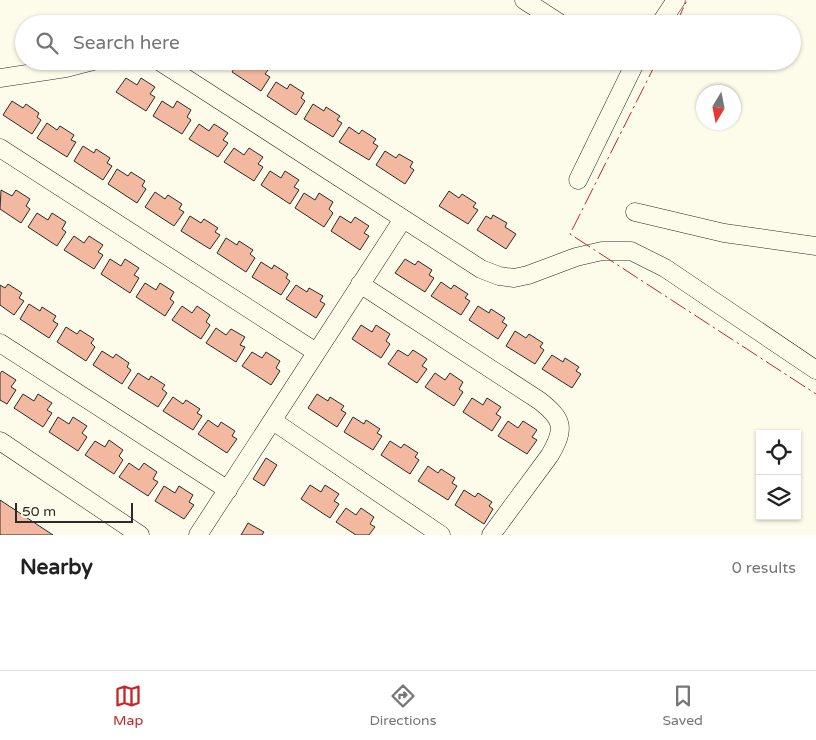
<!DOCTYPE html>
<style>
:root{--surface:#fff;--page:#f6f6f6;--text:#222;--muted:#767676;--line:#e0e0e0;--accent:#c62828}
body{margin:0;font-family:"Varela Round",sans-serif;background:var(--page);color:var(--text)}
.controls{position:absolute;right:15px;bottom:15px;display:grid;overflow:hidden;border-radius:0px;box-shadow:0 1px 4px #0004}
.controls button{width:45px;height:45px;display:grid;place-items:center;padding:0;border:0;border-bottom:1px solid var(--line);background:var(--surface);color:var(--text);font:25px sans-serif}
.compass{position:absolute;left:696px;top:85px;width:45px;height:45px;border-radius:50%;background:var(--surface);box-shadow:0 1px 4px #0004;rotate:190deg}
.scale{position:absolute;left:15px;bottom:12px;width:118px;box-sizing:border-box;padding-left:5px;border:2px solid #2b2b2b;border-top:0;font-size:14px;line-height:18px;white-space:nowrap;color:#2b2b2b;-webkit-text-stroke:4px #fdfbea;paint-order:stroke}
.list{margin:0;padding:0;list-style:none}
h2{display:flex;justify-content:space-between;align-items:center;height:65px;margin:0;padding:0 20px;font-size:21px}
h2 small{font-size:16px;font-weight:400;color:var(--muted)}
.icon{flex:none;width:28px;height:28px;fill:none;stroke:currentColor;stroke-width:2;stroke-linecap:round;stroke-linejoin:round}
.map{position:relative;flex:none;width:816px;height:535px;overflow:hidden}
.search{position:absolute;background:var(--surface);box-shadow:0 1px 4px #0004;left:15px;right:15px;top:15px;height:55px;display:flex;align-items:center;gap:12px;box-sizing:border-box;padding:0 18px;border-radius:28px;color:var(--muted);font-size:19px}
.sheet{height:135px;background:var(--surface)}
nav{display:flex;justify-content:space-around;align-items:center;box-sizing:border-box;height:70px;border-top:1px solid var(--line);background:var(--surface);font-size:14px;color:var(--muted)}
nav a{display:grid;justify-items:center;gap:2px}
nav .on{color:var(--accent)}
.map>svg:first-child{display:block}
</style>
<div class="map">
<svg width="816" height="535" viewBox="0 0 816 535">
<rect width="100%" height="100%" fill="#fdfbea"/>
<g fill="#f2b8a0" stroke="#2b2b2b">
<path d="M239,61H246L252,65L255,61L268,70L265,74L270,77L261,91L232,72Z"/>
<path d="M126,78L137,85L141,78L155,87L150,94L155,97L146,111L116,92Z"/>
<path d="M276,82L287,89L290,84L304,93L301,98L305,101L296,115L267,96Z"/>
<path d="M12,101L23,108L26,104L39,113L37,117L41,120L32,134L3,115Z"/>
<path d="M162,101L173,108L177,101L191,110L187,117L191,120L182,134L153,116Z"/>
<path d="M313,104L324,111L326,107L340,116L337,120L342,123L333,137L304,119Z"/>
<path d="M47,123L57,130L60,126L74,135L71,140L76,142L67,157L37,138Z"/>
<path d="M199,124L209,131L214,124L228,133L223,140L228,143L218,157L189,139Z"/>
<path d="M349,127L359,134L362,130L376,139L373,143L378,146L369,160L339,142Z"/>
<path d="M83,146L94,153L96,149L110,158L107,163L112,166L103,180L74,161Z"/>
<path d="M234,148L244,155L249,148L263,157L258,164L263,167L254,181L224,162Z"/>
<path d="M385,151L396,158L399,154L413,162L410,167L414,170L405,184L376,165Z"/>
<path d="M117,169L128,176L131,172L145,181L142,186L146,189L137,203L108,184Z"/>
<path d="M270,171L281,178L285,171L299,180L294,187L299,190L290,204L261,185Z"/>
<path d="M1,190L12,196L16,190L30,199L26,206L30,209L21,223L0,209Z"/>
<path d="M449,191L459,198L462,194L476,203L473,207L478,210L468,224L439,206Z"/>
<path d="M155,192L165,199L168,195L182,204L179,209L184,212L174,226L145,207Z"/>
<path d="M304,193L315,200L319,193L333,202L329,209L333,213L324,227L295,208Z"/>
<path d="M37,213L48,220L52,213L66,222L62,229L66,232L57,246L28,227Z"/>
<path d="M493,215L507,223L505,227L516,234L506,249L477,230L486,216L491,219Z"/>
<path d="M190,216L201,223L204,219L218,228L215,232L220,235L210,249L181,231Z"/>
<path d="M340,216L351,223L355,217L369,226L364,233L369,236L360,250L331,231Z"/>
<path d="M74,236L84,243L89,236L103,245L98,252L103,255L94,269L64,250Z"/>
<path d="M226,238L237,245L239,241L253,250L250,254L255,258L246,272L217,253Z"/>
<path d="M110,259L121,266L125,259L139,268L134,275L139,278L130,293L101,274Z"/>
<path d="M405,259L415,265L418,261L432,270L429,275L434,278L425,292L395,273Z"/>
<path d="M261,262L272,269L274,265L288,274L286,278L290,281L281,295L252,277Z"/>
<path d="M441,282L451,289L454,285L468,294L465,298L470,301L461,315L431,296Z"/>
<path d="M145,283L156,290L160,283L174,292L170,299L174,302L165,316L136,297Z"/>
<path d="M8,284L22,293L19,298L24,301L14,315L0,305V285L5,288Z"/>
<path d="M296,285L307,292L309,288L323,296L320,301L325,304L316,318L286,299Z"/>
<path d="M29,304L40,311L42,307L56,316L53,321L58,324L49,338L20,319Z"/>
<path d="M182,306L192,313L197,306L210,315L206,322L210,325L201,339L172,320Z"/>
<path d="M478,306L489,313L491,309L505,318L502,322L507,325L498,339L469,320Z"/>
<path d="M361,325L372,332L376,325L390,334L386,341L390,344L381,358L352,339Z"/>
<path d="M66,327L77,334L80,330L94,339L91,343L95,347L86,361L57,342Z"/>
<path d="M216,328L226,335L231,329L245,337L240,345L245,347L236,362L206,343Z"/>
<path d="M515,331L526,338L529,334L543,343L540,347L544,350L535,364L506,346Z"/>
<path d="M398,350L408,356L413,350L427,359L422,366L427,369L417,383L388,364Z"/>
<path d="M102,351L113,358L116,354L129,363L127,367L131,370L122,384L93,365Z"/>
<path d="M252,352L262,358L266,352L280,361L276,368L280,371L271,385L242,366Z"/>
<path d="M552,355L563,362L565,358L579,367L576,371L581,374L572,388L542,369Z"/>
<path d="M2,371L16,380L11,387L16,390L7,404L0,400V374Z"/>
<path d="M138,373L149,380L151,376L165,385L162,389L167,393L158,407L128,388Z"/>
<path d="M435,373L445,380L450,373L463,382L459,389L463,392L454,406L425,387Z"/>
<path d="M23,394L34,401L38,394L52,403L47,410L52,413L43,427L14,408Z"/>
<path d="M317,394L328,401L330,397L344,406L341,410L346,413L337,427L308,408Z"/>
<path d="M173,397L183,404L186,400L200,409L197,413L202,416L193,430L163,411Z"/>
<path d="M472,398L483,405L487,398L501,407L496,414L501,417L492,431L463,412Z"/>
<path d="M58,417L69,424L73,417L87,426L82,433L87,437L78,451L49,432Z"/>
<path d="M353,417L364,424L366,420L380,429L377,433L382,436L373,450L344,432Z"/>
<path d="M208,420L218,427L221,422L235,431L232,436L237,439L227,453L198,434Z"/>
<path d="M508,421L518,428L523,421L537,430L532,437L537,440L527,454L498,436Z"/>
<path d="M109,440L123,450L119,456L123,460L114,474L85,455L95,441L105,447Z"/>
<path d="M390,441L401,448L404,444L418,453L415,457L419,460L410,474L381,455Z"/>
<path d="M266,458L277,465L264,486L253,479Z"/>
<path d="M129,463L139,470L144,463L157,472L153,479L158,482L148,496L119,477Z"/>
<path d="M428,466L438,473L441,469L455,478L452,483L457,486L448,500L418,481Z"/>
<path d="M310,485L321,492L325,485L339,494L334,501L339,504L330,518L301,499Z"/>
<path d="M164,486L175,493L179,486L193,495L189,502L194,505L184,519L155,501Z"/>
<path d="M464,490L475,497L478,493L492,502L489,506L493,509L484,524L455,505Z"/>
<path d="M0,500L53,535H0Z"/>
<path d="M346,508L356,515L361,508L374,517L370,524L375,527L369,535H356L336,522Z"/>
<path d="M248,523L264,532L262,535H241Z"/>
</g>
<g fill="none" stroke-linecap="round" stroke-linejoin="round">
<g stroke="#2b2b2b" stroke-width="19">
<g id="minor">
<path d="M524,0L561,24"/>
<path d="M660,24L676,0"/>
<path d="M159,61L481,269L499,276L514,278L528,275L576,257L602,251H631L665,268L816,370"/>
<path d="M0,78L66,68L93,61"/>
<path d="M0,148L316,352"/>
<path d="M578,180L636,61"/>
<path d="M635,212L724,233L816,246"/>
<path d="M360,284L540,401C564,420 565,429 550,455L491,535"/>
<path d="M0,343L228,490"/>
<path d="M273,421L441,535"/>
<path d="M0,441L140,535"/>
<path d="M198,535L403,219"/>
</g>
</g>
<use href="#minor" stroke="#fdfbea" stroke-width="18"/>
<g stroke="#c62828" stroke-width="1" stroke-dasharray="18 4 2.5 4" stroke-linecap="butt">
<path d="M676,24L687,0"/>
<path d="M657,61L570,234L816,394"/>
</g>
</g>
</svg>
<div class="controls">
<button><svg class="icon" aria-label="locate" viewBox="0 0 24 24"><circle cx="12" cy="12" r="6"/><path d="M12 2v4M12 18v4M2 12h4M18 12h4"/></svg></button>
<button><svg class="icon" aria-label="layers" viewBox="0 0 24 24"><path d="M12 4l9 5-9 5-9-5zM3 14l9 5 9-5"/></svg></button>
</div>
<svg class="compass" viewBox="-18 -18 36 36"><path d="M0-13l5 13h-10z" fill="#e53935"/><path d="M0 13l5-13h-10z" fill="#767676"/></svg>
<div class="scale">50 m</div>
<div class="search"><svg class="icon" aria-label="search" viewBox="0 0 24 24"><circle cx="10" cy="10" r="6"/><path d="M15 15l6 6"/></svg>Search here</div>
</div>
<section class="sheet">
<h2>Nearby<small>0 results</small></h2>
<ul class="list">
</ul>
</section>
<nav>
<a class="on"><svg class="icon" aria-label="map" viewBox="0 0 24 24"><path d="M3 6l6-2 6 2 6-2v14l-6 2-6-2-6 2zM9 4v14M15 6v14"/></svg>Map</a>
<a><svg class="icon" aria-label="directions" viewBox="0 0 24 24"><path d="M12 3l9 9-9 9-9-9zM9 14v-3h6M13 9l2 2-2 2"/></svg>Directions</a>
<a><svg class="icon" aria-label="saved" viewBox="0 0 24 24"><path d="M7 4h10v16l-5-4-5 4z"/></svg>Saved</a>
</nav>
